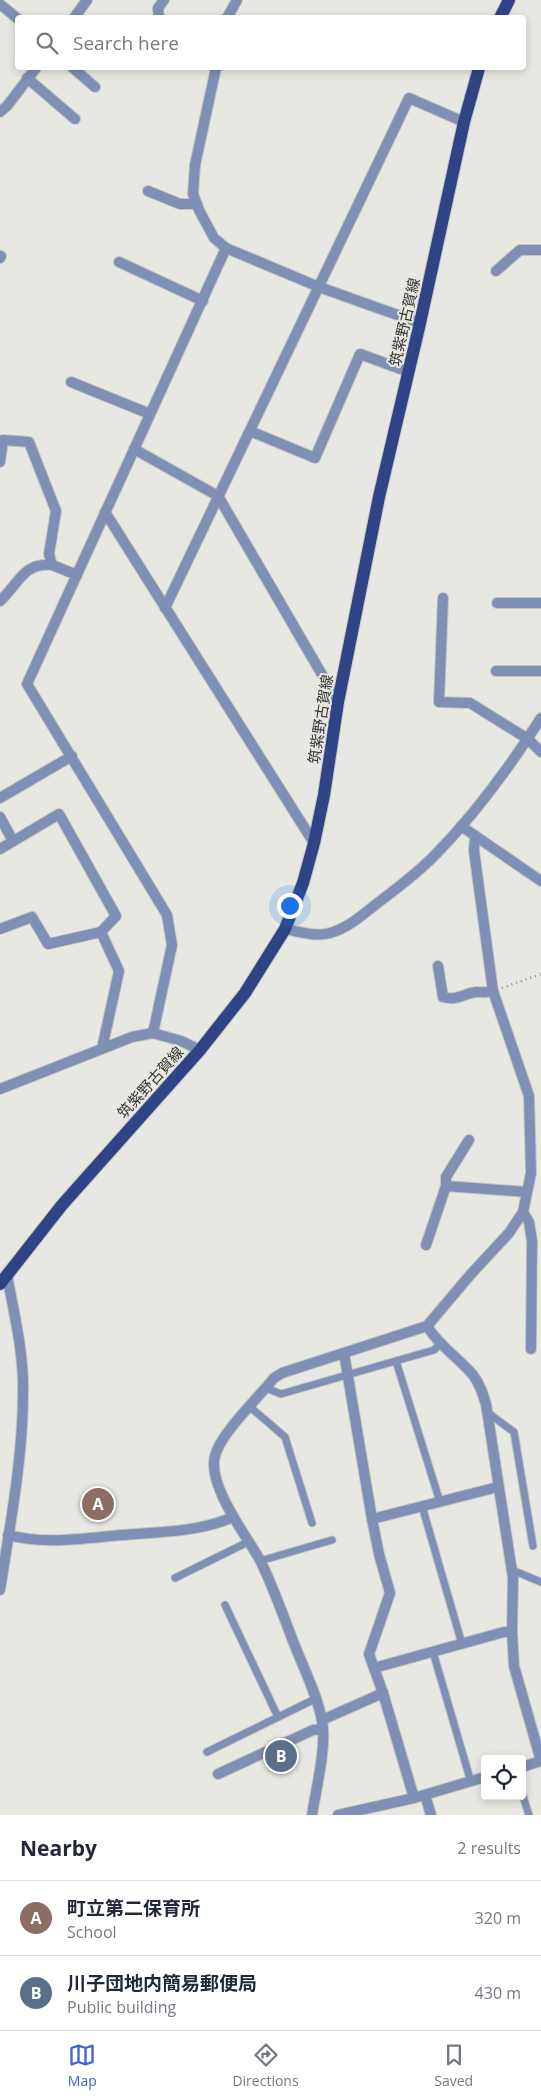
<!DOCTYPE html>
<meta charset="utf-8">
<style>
:root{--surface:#fff;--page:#f6f6f7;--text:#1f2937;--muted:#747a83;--line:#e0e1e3;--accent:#4161d4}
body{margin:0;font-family:"Open Sans","Noto Sans JP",sans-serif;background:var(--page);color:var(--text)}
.controls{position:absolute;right:15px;bottom:15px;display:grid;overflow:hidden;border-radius:5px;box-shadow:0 2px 8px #0003}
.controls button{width:45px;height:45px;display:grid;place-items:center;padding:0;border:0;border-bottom:1px solid var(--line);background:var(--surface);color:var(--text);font:25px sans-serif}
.you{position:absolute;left:289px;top:905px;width:18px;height:18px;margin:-12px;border:4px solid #fff;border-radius:50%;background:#1a73e8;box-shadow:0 0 0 8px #1a73e833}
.badge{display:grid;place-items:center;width:32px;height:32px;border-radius:50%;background:var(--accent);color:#fff;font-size:16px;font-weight:700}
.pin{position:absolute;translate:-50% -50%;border:2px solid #fff;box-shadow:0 1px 5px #0006}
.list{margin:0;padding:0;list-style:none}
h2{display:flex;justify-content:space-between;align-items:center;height:65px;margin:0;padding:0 20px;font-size:21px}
h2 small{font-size:16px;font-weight:400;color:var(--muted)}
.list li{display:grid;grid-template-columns:32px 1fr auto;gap:15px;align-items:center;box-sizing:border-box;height:75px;padding:0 20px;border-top:1px solid var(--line)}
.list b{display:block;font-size:19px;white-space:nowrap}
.list p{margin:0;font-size:16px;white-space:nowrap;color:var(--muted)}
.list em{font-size:16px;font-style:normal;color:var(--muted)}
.icon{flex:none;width:28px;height:28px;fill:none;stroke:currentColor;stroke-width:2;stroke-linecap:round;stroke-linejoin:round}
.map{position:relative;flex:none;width:541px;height:1815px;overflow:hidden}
.search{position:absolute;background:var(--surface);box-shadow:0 2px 8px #0003;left:15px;right:15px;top:15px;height:55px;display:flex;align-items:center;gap:12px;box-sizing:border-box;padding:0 18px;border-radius:5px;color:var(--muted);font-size:19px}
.sheet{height:215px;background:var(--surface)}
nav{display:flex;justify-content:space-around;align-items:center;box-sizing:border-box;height:70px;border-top:1px solid var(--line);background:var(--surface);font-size:14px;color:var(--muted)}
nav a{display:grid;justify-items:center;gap:2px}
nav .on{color:var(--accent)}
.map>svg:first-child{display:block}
</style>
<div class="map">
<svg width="541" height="1815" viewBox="0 0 541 1815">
<rect width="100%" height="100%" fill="#e8e8e3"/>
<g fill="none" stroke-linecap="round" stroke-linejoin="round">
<g stroke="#c4c4bf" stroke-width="9">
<g id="service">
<path d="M396,1361L440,1502"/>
<path d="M266,1388L281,1394L434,1350L440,1344"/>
<path d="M250,1407L285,1437L312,1523"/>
<path d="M487,1412L514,1432L533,1546"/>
<path d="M422,1506L462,1644"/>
<path d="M260,1561L332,1540"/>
<path d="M512,1570L541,1582"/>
<path d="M175,1578L248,1542"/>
<path d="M225,1605L278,1717"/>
<path d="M433,1652L471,1782"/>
<path d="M207,1752L315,1699"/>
<path d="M522,1793L529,1815"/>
</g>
</g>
<g stroke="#c4c4bf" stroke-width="12">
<g id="minor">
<path d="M0,4L18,19"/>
<path d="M74,18L87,0"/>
<path d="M159,18L158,8L164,0"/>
<path d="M227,18L237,0"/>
<path d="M73,68L95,87"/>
<path d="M27,78L75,119"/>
<path d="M0,112L7,106L36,68"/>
<path d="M148,191L180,204H197"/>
<path d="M0,258L1,256"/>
<path d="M119,262L203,301"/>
<path d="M496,271L520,250H541"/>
<path d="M71,382L150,414"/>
<path d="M250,431L315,458L360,354L409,372"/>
<path d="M134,449L218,496L338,702"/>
<path d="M0,462L3,440L29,442L56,511L49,554L52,565C23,562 18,585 0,601"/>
<path d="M105,512L314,843"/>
<path d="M52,565L77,575"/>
<path d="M443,598L439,702L470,703L528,739L541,752"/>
<path d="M497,603H541"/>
<path d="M165,608L409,98L464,122"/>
<path d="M496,671H541"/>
<path d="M0,798L72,756"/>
<path d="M0,817L13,841"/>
<path d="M461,826L541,881"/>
<path d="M0,849L59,814L116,916L101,932L119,971L103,1044"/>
<path d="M0,929L32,917L48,944L101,932"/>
<path d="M438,966L443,997C458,1001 462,994 476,992C482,992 487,993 493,991"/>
<path d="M153,1033L172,945L167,915L27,684L226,248L214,238L199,210L193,194L195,165L216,68"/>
<path d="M446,1186V1177L469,1140"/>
<path d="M523,1212L529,1222L532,1241L531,1349"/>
<path d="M426,1245L446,1186L527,1192"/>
<path d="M427,1326C439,1346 458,1357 473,1375C480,1384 483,1394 486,1404L513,1578L512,1632L514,1666L541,1761"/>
<path d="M344,1353L372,1519L379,1554L390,1593L369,1654L383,1693L414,1798"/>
<path d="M372,1519L498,1487"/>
<path d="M8,1535C45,1545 85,1538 123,1535C158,1532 200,1532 233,1517"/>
<path d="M374,1668L504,1632H512"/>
<path d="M322,1720L383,1693"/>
<path d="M218,1774L313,1730L323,1729"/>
<path d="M425,1795L431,1815"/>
<path d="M312,1815C316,1789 327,1746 322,1721C318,1697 304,1669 295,1646C284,1618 274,1589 261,1562C247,1536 207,1486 215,1456C220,1434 259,1397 274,1378L282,1373L427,1326L471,1274L509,1233L523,1212L531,1173L529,1096L493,991L474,851L475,837"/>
</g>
</g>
<g stroke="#c4c4bf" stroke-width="12">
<g id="tertiary">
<path d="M226,248L319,287L420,323"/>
<path d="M285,929C299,932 317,937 330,933C348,928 361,916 375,905C396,889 418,873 436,854C475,814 511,765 541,718"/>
<path d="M0,1089L132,1037L153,1033L181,1041L200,1050"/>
<path d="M0,1590C10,1525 23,1458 23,1393C24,1353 14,1314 7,1275"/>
<path d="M522,1767L541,1761"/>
<path d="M338,1815L414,1798L485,1777"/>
</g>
</g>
<g stroke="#c4c4bf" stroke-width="14">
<g id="primary">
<path d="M500,18L509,0"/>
<path d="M0,1284L62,1205L200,1050L245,993L285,929L303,883L314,843L324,795L338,702L379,497L420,323L464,122L479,68"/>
</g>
</g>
<path stroke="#8e8e8b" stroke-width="2.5" stroke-dasharray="1 4" stroke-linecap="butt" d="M502,988L541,974"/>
<use href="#service" stroke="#808fb5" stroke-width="7"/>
<use href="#minor" stroke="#808fb5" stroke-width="10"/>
<use href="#tertiary" stroke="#808fb5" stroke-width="10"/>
<use href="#primary" stroke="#2f4486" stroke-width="12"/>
</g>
<g text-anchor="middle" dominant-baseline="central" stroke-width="4" stroke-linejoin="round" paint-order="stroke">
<g font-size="15" fill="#333331" stroke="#e8e8e3">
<text transform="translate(404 322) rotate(-77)">筑紫野古賀線</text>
<text transform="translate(320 719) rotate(-81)">筑紫野古賀線</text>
<text transform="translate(150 1082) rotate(-48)">筑紫野古賀線</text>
</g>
</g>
</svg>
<div class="controls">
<button><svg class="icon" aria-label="locate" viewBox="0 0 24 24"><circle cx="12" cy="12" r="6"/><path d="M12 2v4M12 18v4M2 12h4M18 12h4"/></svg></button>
</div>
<div class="you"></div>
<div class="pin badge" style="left:98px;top:1504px;background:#8d6e63">A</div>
<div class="pin badge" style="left:281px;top:1756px;background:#5c6f8a">B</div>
<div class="search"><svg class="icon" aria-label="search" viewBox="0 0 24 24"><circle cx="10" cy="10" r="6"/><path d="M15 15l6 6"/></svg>Search here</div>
</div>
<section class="sheet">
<h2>Nearby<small>2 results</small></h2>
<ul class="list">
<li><span class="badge" style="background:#8d6e63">A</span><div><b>町立第二保育所</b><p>School</p></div><em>320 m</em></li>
<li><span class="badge" style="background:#5c6f8a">B</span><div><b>川子団地内簡易郵便局</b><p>Public building</p></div><em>430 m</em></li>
</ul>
</section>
<nav>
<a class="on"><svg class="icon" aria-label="map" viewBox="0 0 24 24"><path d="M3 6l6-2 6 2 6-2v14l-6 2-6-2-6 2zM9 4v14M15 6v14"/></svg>Map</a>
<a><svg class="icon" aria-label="directions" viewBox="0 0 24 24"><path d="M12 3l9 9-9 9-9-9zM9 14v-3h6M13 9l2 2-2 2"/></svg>Directions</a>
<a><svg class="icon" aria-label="saved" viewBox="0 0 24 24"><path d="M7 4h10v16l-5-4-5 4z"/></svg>Saved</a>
</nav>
